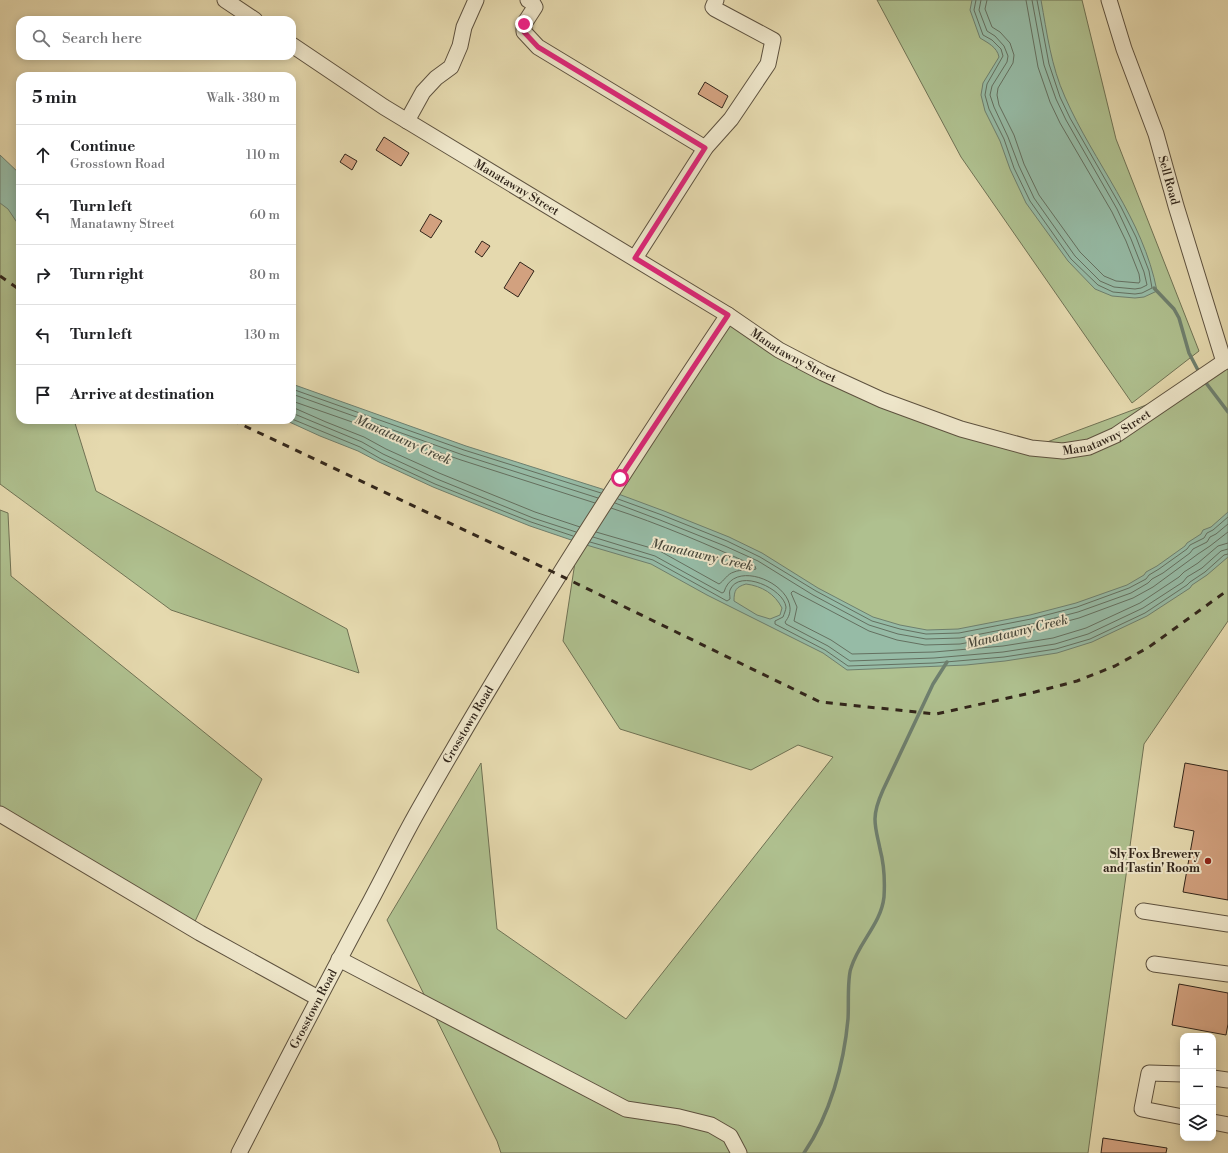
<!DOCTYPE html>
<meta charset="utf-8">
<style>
:root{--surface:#fff;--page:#f2f2f2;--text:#202124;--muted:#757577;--line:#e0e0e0}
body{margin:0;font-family:"Libre Bodoni",serif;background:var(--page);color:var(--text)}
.controls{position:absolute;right:12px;bottom:12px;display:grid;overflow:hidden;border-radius:8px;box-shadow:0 2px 10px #0003}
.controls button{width:36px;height:36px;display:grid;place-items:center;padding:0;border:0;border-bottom:1px solid var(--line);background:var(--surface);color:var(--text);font:20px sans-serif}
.stop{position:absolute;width:12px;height:12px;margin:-9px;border:3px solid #db2777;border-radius:50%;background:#fff}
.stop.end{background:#db2777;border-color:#fff;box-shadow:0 1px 4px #0008}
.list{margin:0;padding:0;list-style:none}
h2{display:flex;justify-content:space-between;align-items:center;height:52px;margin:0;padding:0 16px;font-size:17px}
h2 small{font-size:13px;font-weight:400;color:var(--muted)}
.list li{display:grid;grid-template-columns:26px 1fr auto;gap:12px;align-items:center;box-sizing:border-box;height:60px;padding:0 16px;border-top:1px solid var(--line)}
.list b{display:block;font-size:15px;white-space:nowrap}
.list p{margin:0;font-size:13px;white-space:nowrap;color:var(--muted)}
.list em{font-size:13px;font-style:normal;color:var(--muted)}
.icon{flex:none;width:22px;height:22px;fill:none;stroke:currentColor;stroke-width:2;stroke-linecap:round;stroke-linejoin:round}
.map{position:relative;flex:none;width:1228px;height:1153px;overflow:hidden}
.search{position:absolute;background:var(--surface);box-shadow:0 2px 10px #0003;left:16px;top:16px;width:280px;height:44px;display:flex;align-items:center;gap:10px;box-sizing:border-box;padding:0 14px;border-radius:12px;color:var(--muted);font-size:15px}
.panel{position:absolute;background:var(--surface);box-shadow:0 2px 10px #0003;left:16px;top:72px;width:280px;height:352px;border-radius:12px}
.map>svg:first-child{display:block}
</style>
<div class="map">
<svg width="1228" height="1153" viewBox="0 0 1228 1153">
<rect width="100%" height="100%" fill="#e5d9ae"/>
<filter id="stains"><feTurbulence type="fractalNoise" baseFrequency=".005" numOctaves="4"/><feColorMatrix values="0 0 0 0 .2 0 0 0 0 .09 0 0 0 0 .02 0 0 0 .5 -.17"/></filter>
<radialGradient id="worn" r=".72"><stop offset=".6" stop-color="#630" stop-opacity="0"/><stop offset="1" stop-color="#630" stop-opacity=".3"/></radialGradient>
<g fill="#afc08f" stroke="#707254">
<path d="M877,0H1082L1116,139L1199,351L1132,403L961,157Z"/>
<path d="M0,158L20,199V420H74L96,491L347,629L359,673L171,610L0,484Z"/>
<path d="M728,315L882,400L1031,448L1181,392L1228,360V621L1144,744L1088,1153H501L497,1141L387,920L481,763L497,929L626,1019L833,757L798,745L751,770L620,729L563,641L577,549Z"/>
<path d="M0,510L8,513L11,576L262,779L190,932L0,818Z"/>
</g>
<g fill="#96bba6" stroke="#6e7f6e" fill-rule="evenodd">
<path d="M972,0H1041C1047,33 1051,66 1065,97C1094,163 1143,218 1157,291L1144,297L1135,298L1112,296L1095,289L1068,261L1026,203L1010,169L1000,141L985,111L981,95L983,83L999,57C997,47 988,43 980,38L970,10Z"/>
<path d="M0,155L20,174V227L8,209L0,203Z"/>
<path d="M292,384L466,446L621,495L664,511L729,537L762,553L818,588L873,617L900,625L927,630L958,629L1030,615L1076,603L1127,585L1144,575L1146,572L1157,566L1185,546L1187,543L1201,534L1203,530L1211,527L1228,512V557L1207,575L1192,585L1190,588L1147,616L1092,642L1057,653L1005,661L966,665L847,670L823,653L707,595L651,564L583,544L530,526L433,487L379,462L358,451L320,436L285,420H292ZM746,584C762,586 775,594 782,608L780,615L770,619L757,615L734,601C734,590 736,587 746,584Z"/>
</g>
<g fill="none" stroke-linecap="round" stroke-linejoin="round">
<g stroke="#647060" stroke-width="1">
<path d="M976,0L974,10L983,35L992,40L1001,49L1003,56L987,84L985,95L989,109L1004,139L1014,168L1030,201L1071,259L1098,285L1113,292L1135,294L1142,293L1152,288L1149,271L1136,237L1121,207L1070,118L1060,97L1049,64L1037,0"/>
<path d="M981,0L979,10L987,31L995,36L1004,46L1008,56L1007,62L992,86L990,95L994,107L1008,137L1019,166L1034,198L1075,256L1100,281L1114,287L1135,289L1141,288L1147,285L1144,272L1131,239L1117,209L1066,120L1056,99L1044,65L1032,0"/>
<path d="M987,0L985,9L992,27L1000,32L1010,43L1014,55L1013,63L998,88L997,95L999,105L1014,135L1024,164L1039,195L1080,252L1104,276L1116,281L1139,283L1140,281L1139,274L1126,241L1112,212L1060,123L1050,102L1038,67L1026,0"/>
<path d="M292,389L464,450L601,493"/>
<path d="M292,394L463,455L598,498"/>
<path d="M292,401L461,460L595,503"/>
<path d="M292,407L326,422L364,437L386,449L439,473L535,512L580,527"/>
<path d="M292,413L362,442L383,454L437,479L533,518L576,532"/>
<path d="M292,419L360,447L381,459L435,484L531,522L573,536"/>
<path d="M618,499L662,515L727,541L760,557L816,591L872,621L900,629L926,634L959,633L1031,619L1077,607L1129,588L1146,579L1149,575L1159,569L1187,549L1190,545L1204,538L1207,533L1213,530L1228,517"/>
<path d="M615,503L660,520L725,546L758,561L813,595L869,625L898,634L926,639L960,638L1032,624L1078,612L1131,593L1148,583L1152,579L1163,573L1190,553L1193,549L1207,542L1210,537L1216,534L1228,524"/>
<path d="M596,532L658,550L719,584C724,581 727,574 734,572C741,569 750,571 756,569L755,566C709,545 660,524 611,508"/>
<path d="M1228,532L1210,546L1198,554L1153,587L1133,598L1079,618L1034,630L960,644L925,645L897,640L869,631L793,591L791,593L797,607L794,621L831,640L852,654L934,652L1003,646L1053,638L1086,628L1140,603L1179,577L1184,572L1198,563L1218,546L1228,543"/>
<path d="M593,537L655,556L722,593L724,592C735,553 810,592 785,622L786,624L828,646L850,661L934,658L1003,652L1055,644L1088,634L1143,608L1183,582L1187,577L1202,568L1221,551L1228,549"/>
<path d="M590,542L653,560L727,601L730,599C730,596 729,592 730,590C739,568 784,589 786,607C786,610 784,614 783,617L775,621V624L825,650L848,666L934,663L1004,657L1056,649L1090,639L1145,613L1187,585L1190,582L1205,572L1224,555L1228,554"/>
</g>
<g stroke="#6e7f6e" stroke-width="3.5">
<path d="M1154,288L1174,309L1179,318L1189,353L1200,374"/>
<path d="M1203,379L1228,412"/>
<path d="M804,1153C830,1115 844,1064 848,1019C849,1005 847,979 851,968C859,942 881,924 884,897C885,881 884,864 880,849C878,838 875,830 875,819C875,809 879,799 883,790L933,684L947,662"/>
</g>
</g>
<g fill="#d2a17f" stroke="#31251a">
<path d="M705,82L728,96L722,108L698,94Z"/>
<path d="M384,137L409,153L401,166L376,150Z"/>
<path d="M345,154L357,161L352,170L340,162Z"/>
<path d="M430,214L442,221L431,238L420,231Z"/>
<path d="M482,241L490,246L482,257L475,252Z"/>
<path d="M520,262L534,271L518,297L504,288Z"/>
<path d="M1185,763L1228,771V900L1183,892L1194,831L1174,827Z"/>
<path d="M1179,984L1228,993V1024L1226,1035L1172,1025Z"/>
<path d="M1103,1138L1167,1148L1166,1153H1101Z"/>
</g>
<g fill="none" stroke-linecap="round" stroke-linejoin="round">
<g stroke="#5e523f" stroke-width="17">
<g id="minor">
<path d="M225,0L255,20"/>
<path d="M528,0L532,2L535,7L524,24V32L538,47L705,148"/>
<path id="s1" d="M1109,0L1124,49L1156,134L1176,206L1224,362"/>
<path id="s2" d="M292,45L384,107L728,315L779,350L823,373L882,400L961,429L1031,448L1063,451L1089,447L1116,435L1228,359"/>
<path d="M407,121L423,92L436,78L451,67L460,46L464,27L476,0"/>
<path d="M635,258L706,147L731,119L768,64L773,40L715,9L713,7L716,0"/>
<path d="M0,814L200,933L318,998"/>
<path d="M1143,911L1228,924"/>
<path d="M339,959L626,1109L679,1117L711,1125L730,1136L739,1153"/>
<path d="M1154,964L1228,974"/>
<path d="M1183,1074L1149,1073L1142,1109L1183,1117"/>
<path d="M1213,1078L1228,1080"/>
<path d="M1213,1122L1228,1125"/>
<path id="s3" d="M239,1153C282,1069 325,985 370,902C386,872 401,841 418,811C514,641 620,477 728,315"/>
</g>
</g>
<use href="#minor" stroke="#eee6ca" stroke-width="15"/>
<g stroke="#31251a" stroke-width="3" stroke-dasharray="7 7" stroke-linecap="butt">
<path d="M0,276L20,290"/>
<path d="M232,420L553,572L820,702L936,714L1035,692L1077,681L1115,666L1149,647L1228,590"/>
</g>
</g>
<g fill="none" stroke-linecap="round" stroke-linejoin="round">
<path stroke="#db2777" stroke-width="5" d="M524,24V32L538,47L705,148L635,258L728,315L620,478"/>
</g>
<circle fill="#8f2418" stroke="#eee6ca" stroke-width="1.5" cx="1208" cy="861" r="4"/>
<g text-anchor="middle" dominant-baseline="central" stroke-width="4" stroke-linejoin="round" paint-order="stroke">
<g font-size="12" fill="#31251a" stroke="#eee6ca">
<text stroke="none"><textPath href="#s1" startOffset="190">Sell Road</textPath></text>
<text stroke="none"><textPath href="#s2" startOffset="266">Manatawny Street</textPath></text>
<text stroke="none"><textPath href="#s2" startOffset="590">Manatawny Street</textPath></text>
<text stroke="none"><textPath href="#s2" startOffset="926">Manatawny Street</textPath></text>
<text stroke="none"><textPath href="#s3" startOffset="486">Grosstown Road</textPath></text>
<text stroke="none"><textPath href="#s3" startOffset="162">Grosstown Road</textPath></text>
</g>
<g font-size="12" font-weight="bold" fill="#31251a" stroke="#eee6ca" text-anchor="end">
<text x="1200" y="854">Sly Fox Brewery<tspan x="1200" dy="14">and Tastin' Room</tspan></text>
</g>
<g font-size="13" font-style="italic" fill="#4a4a3d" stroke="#eee6ca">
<text transform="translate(403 440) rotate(24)">Manatawny Creek</text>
<text transform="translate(702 555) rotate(13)">Manatawny Creek</text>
<text transform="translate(1017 632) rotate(-14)">Manatawny Creek</text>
</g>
</g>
<rect width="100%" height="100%" filter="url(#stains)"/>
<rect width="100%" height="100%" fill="url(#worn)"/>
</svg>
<div class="controls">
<button>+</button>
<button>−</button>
<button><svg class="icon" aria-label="layers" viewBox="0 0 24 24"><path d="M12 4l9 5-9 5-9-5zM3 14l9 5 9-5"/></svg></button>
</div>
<div class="stop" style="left:620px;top:478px"></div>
<div class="stop end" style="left:524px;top:24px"></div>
<div class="search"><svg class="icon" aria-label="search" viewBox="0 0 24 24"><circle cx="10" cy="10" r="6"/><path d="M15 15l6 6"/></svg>Search here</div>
<section class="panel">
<h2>5 min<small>Walk · 380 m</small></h2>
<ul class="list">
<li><svg class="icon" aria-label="ahead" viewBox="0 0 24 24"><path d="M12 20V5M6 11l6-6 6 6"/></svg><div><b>Continue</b><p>Grosstown Road</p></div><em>110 m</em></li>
<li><svg class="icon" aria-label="left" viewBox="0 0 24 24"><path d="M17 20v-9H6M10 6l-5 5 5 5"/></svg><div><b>Turn left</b><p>Manatawny Street</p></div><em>60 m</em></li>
<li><svg class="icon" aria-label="right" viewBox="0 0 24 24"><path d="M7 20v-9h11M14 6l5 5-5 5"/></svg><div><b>Turn right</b></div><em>80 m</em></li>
<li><svg class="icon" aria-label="left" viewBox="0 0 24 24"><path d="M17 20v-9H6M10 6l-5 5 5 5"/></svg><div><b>Turn left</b></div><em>130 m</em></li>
<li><svg class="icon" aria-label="arrive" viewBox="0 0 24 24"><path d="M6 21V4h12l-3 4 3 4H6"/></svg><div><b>Arrive at destination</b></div></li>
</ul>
</section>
</div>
